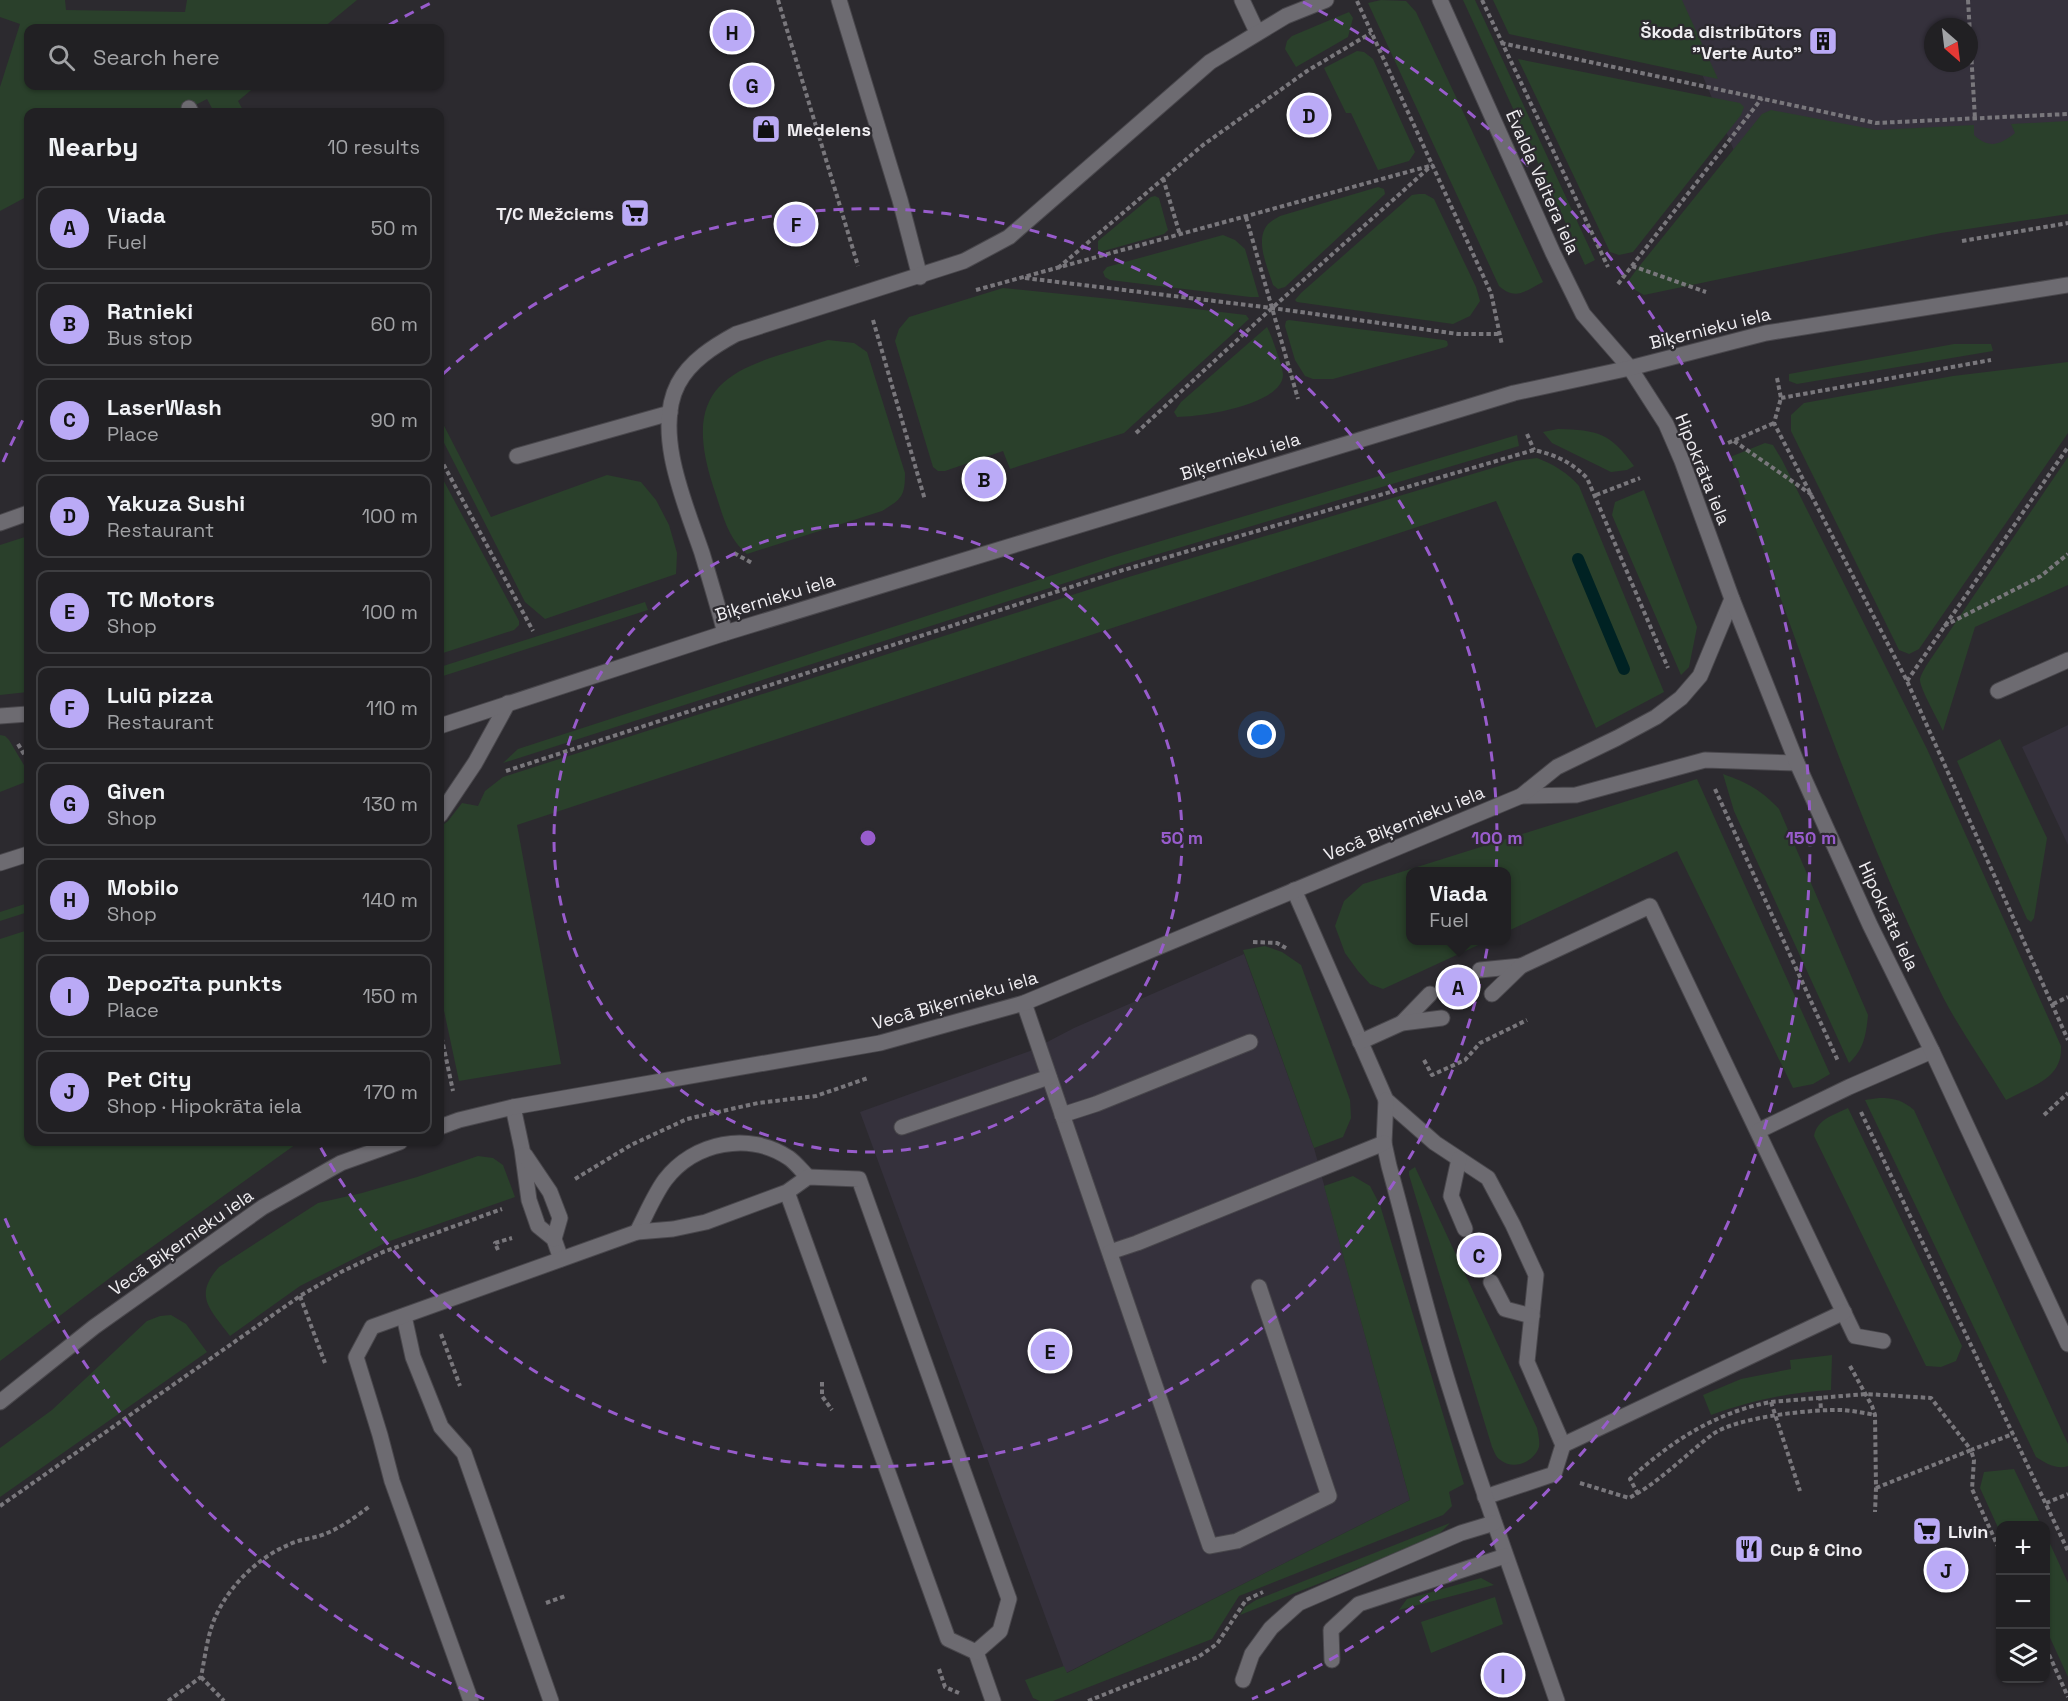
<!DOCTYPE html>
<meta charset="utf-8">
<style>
:root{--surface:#212023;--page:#2d2d30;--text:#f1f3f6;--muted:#a2a3a6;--line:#3e3e41;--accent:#baaaf6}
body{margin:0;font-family:"Space Grotesk",sans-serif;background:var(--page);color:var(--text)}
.controls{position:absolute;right:18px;bottom:18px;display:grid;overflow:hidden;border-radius:12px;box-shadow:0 2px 4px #0004}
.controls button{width:54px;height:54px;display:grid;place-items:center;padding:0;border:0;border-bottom:2px solid var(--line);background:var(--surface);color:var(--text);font:30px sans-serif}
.compass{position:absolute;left:1924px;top:18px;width:54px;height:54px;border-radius:50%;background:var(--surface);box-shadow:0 2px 4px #0004;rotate:152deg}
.you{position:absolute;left:1262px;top:735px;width:21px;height:21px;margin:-15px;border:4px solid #fff;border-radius:50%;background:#1a73e8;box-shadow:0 0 0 9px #1a73e833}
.badge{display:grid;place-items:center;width:39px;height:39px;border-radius:50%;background:var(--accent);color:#111;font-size:20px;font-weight:700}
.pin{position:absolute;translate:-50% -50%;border:3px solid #fff;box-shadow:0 2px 6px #0006}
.popup{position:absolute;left:1406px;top:867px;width:105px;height:78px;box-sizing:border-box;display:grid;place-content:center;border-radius:12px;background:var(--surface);filter:drop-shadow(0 2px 4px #0005);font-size:20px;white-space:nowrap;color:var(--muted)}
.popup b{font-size:22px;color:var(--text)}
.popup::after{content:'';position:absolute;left:50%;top:100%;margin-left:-12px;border:12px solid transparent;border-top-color:var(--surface)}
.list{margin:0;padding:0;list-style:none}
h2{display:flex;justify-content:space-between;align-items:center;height:78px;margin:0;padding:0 24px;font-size:26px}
h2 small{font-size:20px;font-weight:400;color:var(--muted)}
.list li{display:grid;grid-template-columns:39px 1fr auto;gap:18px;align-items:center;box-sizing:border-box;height:84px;margin:0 12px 12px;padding:0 12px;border:2px solid var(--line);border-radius:12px}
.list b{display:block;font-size:22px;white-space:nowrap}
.list p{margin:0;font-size:20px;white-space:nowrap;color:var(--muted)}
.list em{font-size:20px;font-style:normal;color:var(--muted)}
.icon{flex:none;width:33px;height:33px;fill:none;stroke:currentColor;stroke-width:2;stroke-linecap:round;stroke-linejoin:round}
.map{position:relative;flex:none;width:2068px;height:1701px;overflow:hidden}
.search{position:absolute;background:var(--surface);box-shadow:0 2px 4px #0004;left:24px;top:24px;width:420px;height:66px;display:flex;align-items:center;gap:15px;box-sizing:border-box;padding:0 21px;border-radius:12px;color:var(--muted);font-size:22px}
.panel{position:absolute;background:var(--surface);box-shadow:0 2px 4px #0004;left:24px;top:108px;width:420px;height:1038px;border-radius:12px}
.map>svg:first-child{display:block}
</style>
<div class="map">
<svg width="2068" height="1701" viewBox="0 0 2068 1701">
<rect width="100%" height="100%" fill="#2c2a2f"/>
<g fill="#35313c" fill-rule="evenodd">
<path d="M1671,0H2068V172L1745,177ZM1933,27H1969V63H1933Z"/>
<path d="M2068,725V845L2022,747Z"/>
<path d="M1244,954L1314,1148L1410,1500L1066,1673L860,1112L1030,1051L1074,1028Z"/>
</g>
<g fill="#2a402b">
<path d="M0,0H65L66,10L185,12L187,0H357L323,28H28V86H256L238,101L244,112H214L207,99L182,112H28V196L0,211V87L20,24L0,17Z"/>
<path d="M1381,0L1406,1L1416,12L1543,282C1525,291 1516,301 1499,286L1368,3Z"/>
<path d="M1463,0H1475L1595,260L1585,265Z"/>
<path d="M1493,0H1682L1718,79L1509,34Z"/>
<path d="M1349,12L1353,18L1348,37L1296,67L1285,49L1287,41L1292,36Z"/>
<path d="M1357,51L1364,52L1373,59L1415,152L1409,161L1378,170L1351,113H1346L1324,68Z"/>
<path d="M1518,59L1740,103L1744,107L1741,115L1633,252L1619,255L1610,252Z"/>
<path d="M1771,110L1877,130L1974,125V135C1989,149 2000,145 2015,133L2011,124L2068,121V214L1941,233L1644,295L1635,290L1629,280L1637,269L1762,114Z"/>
<path d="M1378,187L1384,189L1385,194L1285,287L1278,289L1273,285C1268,268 1254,240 1268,224C1271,221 1277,218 1280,216Z"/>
<path d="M1419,194H1425L1434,199L1476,287L1480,301L1470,316L1453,324L1297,302L1295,300L1301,293L1412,195Z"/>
<path d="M1155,196L1159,198L1167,227L1168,230L1164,234L1100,252L1098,249V241L1151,197Z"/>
<path d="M1223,235L1235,240L1245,249L1259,297H1250L1110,280L1105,277L1103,272L1107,267Z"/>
<path d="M1003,288L1111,299L1246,315L1249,319L1124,433L1010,469L1003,451L945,471H938L933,467L895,341L899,329L909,317Z"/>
<path d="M1289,320L1444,340L1447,341L1448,345L1446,347L1333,379H1313L1305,376L1295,360L1285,326L1286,321Z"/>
<path d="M1267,327C1271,334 1283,368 1283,375C1282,405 1200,417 1177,417L1174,412L1181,402Z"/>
<path d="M828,340L854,343L867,352L905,473C905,496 902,499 882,511L747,554C726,537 722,511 713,486C677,375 742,367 828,340Z"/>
<path d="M1954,344H1991L1993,351L1797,384L1789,381V374Z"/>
<path d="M2068,362V433L1919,649L1909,654L1899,650L1791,431V415L1804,403L1953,376Z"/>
<path d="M440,418L491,517L607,475L641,482L656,500L669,525L677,553L676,574L545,619L525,602L440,435Z"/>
<path d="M1558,429C1598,430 1610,433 1634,466L1627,470L1611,472L1552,443L1543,432Z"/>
<path d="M1517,435L1519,446L1118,566L503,763L518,749L1114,555Z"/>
<path d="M1765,443L1773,445L1782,460L1927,749L2061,1046C2063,1079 2031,1086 2006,1100C1986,1066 1962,1033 1944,999C1857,825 1796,639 1730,457Z"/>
<path d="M2068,457V585L1975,627L1943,731C1939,721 1919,687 1920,679C1921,674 1924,670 1926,666Z"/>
<path d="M1537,458C1553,464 1568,473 1579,486L1664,692L1596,728L1496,501L517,825L561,1064L459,1081L440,992V827L448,821L462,803L478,806L485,791L503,777L1122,579L1516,461Z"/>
<path d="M440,474L519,621V625L514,630L440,654Z"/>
<path d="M1644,490L1697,627L1689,667L1681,675L1612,515L1615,502Z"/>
<path d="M28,536V692L0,695V545Z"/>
<path d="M645,602L648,610L440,677V667Z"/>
<path d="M0,735L5,736L9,740L28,772V781L0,792Z"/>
<path d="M2000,739L2047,838L2034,918L2031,922L2027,919L1957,761Z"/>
<path d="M1723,774C1748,783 1761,790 1779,809L1868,1015C1866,1035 1864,1049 1849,1063L1734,811Z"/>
<path d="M1697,779L1830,1074L1813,1084L1793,1088L1677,851L1506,932V872H1410V940L1487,941L1383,989L1370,984L1358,971L1345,953L1335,926L1344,901L1363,884Z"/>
<path d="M28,903V912L0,921V912Z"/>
<path d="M28,930V1142H299L131,1262L0,1361V939Z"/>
<path d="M1265,946L1282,952L1301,965L1350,1100L1351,1118L1343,1137L1314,1148L1243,950Z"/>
<path d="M1879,1098C1894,1098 1902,1100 1914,1110L2068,1444V1466C2057,1470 2045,1463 2036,1457L1865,1100Z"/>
<path d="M1848,1108L1962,1346L1956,1361L1941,1367L1926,1366L1814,1136C1817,1119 1834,1115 1848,1108Z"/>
<path d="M478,1156L493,1158L503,1165L515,1197L387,1242L300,1286L230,1336C210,1309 193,1296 219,1267L318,1203L362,1193L417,1177Z"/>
<path d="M1415,1167L1537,1428C1538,1433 1540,1441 1539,1447C1533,1463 1513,1471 1499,1459C1496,1457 1494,1451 1492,1447L1409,1175V1171Z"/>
<path d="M1353,1176L1370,1186L1380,1205L1464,1484L1449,1492L1452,1506L1443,1515L1239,1596L1212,1639L1053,1701H1040L1033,1698L1025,1680L1064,1666L1067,1673L1410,1500L1324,1186Z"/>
<path d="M171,1315L186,1324L207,1352L0,1497V1448L52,1410L147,1321L160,1316Z"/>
<path d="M1832,1355L1831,1390C1786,1393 1753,1400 1711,1415L1703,1395L1741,1379L1791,1369L1790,1360Z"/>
<path d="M2014,1469L2041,1525L2000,1526V1532L1980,1488L1984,1472Z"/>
<path d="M1450,1523L1436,1537L1240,1615L1245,1607L1256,1600Z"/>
<path d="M2046,1535L2068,1583V1677L2046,1629Z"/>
<path d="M1481,1578L1494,1585L1399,1610L1407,1599Z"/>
<path d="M1495,1597L1503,1624L1431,1653L1421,1622Z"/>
</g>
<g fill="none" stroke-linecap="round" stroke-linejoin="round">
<path stroke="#002223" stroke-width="12" d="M1578,559L1624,669"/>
<g stroke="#49474c" stroke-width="17">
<g id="service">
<path d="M839,0L900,200L920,277"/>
<path d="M1242,0L1257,32"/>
<path d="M189,108L191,112"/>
<path d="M517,456L670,413"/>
<path d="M0,523L28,513"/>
<path d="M725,633C718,606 710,580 702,553C686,506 653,432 678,384C690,361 714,346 736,334L964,261L1009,237L1210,62L1286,16L1326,0"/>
<path d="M1998,691L2068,660"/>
<path d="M0,716L28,714"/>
<path d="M440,815L475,763L508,703"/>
<path d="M1294,890L1386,1100L1435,1143L1488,1178L1513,1225L1536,1275L1527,1362L1563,1445L1554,1474L1485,1497"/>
<path d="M1480,970L1521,966"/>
<path d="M1492,994L1521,966L1650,906L1855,1336L1883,1341"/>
<path d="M1024,1003L1210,1546L1237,1541L1329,1496L1259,1287"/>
<path d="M1402,1023L1430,994"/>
<path d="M1360,1042L1402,1023L1442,1018"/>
<path d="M1386,1100L1384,1143L1389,1166C1410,1242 1428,1320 1452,1395C1484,1498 1522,1599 1557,1701"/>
<path d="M1062,1115L1096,1104L1250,1042"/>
<path d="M902,1127L1049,1077"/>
<path d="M1758,1131L1849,1087L1932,1051"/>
<path d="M1459,1159L1451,1196L1465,1229"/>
<path d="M1110,1252L1137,1243L1384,1143"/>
<path d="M1491,1282L1505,1309L1532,1316"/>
<path d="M1563,1445L1844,1312"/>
<path d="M1332,1660L1331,1630L1359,1604L1505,1556"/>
<path d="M1243,1680L1252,1654L1271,1628L1299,1603L1461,1533L1494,1523"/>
</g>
</g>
<g stroke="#49474c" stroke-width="17">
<g id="minor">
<path d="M1440,0L1553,253L1583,314L1630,368"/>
<path d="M1521,796L1576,795L1705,760L1797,763"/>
<path d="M513,1107L522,1149L529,1200L538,1226L554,1239L561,1259"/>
<path d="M440,1127L459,1120L513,1107L880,1043L1024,1003L1521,796L1557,767L1617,738L1656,717L1681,698L1700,676L1732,599"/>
<path d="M525,1155L550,1192L560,1218L554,1239"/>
<path d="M637,1232C646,1215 654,1195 665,1180C694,1142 749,1131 789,1158C796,1163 802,1171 808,1177"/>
<path d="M404,1316L413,1357L441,1427L464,1453L551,1701"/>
<path d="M0,1402L94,1327L263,1207L341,1163L400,1142"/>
<path d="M976,1652L993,1701"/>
<path d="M471,1701L392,1481L380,1435L356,1357L372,1327L637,1232L673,1229L706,1222L787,1192L808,1177L859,1179L1009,1599L1000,1631L976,1652L948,1639L787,1192"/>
</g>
</g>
<g stroke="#49474c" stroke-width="17">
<path id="tertiary" d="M1630,368L1666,424L1682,461L1732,599L1797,763L1870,925L1932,1051L2068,1344"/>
</g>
<g stroke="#49474c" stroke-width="17">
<g id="secondary">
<path d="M440,726L725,633L1514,393L1630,368L1766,333L2068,285"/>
<path d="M0,863L28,854"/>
</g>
</g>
<g stroke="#79777c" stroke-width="4" stroke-dasharray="4.5 3" stroke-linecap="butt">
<path d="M778,0L858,266"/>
<path d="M1482,0L1608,267"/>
<path d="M1968,0L1975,119"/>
<path d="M1357,1L1491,293L1502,345"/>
<path d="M1501,43L1876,123L2068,114"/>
<path d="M250,110L252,112"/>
<path d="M1163,178L1180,235"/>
<path d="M1246,217L1298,399"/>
<path d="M1962,241L2068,223"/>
<path d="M1632,266L1706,292"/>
<path d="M1058,268L1203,145L1307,71L1371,33"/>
<path d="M1025,278L1272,308L1458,334H1498"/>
<path d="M1618,284L1762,98"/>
<path d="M976,290L1433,165"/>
<path d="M873,320L925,500"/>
<path d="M1777,378L1781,398L1774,423L1907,681L2068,1040"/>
<path d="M1781,398L1991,360"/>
<path d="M1136,433L1272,308L1431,166"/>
<path d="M1527,434L1534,450"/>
<path d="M1734,441L1812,495"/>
<path d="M1728,443L1774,423"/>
<path d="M440,458L533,631"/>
<path d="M1596,495L1640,478"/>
<path d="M734,553L752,563"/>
<path d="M1944,626L2041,576L2068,554"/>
<path d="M1907,681L2068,447"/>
<path d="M18,744L28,761"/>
<path d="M506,771L1120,571L1534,450C1556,455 1571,462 1587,478L1668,668"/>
<path d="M1715,789L1838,1061"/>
<path d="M1253,942L1277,943L1286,948"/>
<path d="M2053,1004L2068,997"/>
<path d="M440,1030L453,1091"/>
<path d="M1424,1060L1432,1075L1465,1060L1480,1043L1527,1020"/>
<path d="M1861,1112L2068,1551"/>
<path d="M2044,1115L2068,1093"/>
<path d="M575,1179L631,1145L687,1119L758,1103L816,1096L868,1078"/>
<path d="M498,1250L495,1243L512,1238"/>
<path d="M300,1296L325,1363"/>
<path d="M441,1334L460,1386"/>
<path d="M1850,1366L1872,1406L1875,1415L1876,1488L1875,1512"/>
<path d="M822,1382V1396L832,1410"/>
<path d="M1820,1396L1821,1410"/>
<path d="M1771,1402L1800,1491"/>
<path d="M1580,1483L1629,1498C1660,1482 1685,1455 1713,1434C1737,1417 1813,1409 1843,1410C1854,1411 1865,1413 1875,1415"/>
<path d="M1876,1488L1971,1450L1974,1460L1972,1489L2000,1551"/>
<path d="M1638,1494L1630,1479C1670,1442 1716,1412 1771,1402L1866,1394L1931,1398L1971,1450L2013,1434"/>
<path d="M2046,1503L2068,1494"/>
<path d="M0,1506L300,1296L341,1272L383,1252L502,1209"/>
<path d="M546,1603L565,1596"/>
<path d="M2046,1648L2068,1697"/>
<path d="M939,1669L945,1687L959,1693"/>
<path d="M201,1677L224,1701"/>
<path d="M168,1701L201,1677C204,1662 206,1647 210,1632C220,1595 253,1560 288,1545C297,1540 309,1539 319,1536C338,1530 354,1518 370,1506"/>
<path d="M1088,1701L1198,1657L1217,1644L1246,1600L1263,1592"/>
</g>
<use href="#service" stroke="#6d6b71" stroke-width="15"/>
<use href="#minor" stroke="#6d6b71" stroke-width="15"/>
<use href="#tertiary" stroke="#6d6b71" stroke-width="15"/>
<use href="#secondary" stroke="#6d6b71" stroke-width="15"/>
</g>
<g fill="none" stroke="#985ccc" stroke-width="3" stroke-dasharray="10 8">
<circle cx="868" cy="838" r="314"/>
<path d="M443 374A629 629 0 1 1 318 1143"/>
<path d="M484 1699A943 943 0 0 1 3 1214M3 462A943 943 0 0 1 28 410M389 25A943 943 0 0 1 433 2M1303 2A943 943 0 0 1 1252 1699"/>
</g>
<defs>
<g id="building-square" transform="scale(1.5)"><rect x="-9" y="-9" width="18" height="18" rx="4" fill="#baaaf6" stroke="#2c2a2f"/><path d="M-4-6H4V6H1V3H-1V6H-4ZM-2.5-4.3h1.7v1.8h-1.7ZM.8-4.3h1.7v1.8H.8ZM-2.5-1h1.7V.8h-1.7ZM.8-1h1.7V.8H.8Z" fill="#111"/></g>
<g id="shop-square" transform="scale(1.5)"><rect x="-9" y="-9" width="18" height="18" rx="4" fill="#baaaf6" stroke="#2c2a2f"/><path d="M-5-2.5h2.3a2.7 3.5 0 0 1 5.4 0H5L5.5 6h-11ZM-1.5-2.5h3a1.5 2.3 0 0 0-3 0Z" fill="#111"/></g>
<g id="supermarket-square" transform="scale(1.5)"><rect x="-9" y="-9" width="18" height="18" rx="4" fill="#baaaf6" stroke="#2c2a2f"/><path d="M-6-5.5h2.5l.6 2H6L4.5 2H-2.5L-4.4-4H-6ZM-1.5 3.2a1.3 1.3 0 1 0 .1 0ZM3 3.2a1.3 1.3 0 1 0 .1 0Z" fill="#111"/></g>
<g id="restaurant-square" transform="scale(1.5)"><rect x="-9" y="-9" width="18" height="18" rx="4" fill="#baaaf6" stroke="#2c2a2f"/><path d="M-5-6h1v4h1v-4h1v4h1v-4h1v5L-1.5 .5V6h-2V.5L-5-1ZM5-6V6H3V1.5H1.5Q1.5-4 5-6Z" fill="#111"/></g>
</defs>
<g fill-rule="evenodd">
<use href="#building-square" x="1823" y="41"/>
<use href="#shop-square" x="766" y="129"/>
<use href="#supermarket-square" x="635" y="213"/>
<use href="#supermarket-square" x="1927" y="1531"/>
<use href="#restaurant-square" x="1749" y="1549"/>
</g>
<g text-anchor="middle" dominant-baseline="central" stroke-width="4.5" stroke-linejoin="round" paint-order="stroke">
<g font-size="18" font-weight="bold" fill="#efedf1" stroke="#2c2a2f" text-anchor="start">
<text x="1802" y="31" text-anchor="end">Škoda distribūtors<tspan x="1802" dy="21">"Verte Auto"</tspan></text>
<text x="787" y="129">Medelens</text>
<text x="614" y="213" text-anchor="end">T/C Mežciems</text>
<text x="1948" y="1531">Livin</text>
<text x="1770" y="1549">Cup &amp; Cino</text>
</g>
<g font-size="18" fill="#efedf1" stroke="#2c2a2f">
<text transform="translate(1543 182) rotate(66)">Ēvalda Valtera iela</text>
<text transform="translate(1710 328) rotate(-14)">Biķernieku iela</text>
<text transform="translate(1240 456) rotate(-17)">Biķernieku iela</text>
<text transform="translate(1703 469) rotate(68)">Hipokrāta iela</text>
<text transform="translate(775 597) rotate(-17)">Biķernieku iela</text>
<text transform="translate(1404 823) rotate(-22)">Vecā Biķernieku iela</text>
<text transform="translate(1889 916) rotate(65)">Hipokrāta iela</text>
<text transform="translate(955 1000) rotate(-16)">Vecā Biķernieku iela</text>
<text transform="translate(181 1242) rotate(-35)">Vecā Biķernieku iela</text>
</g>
</g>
<circle cx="868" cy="838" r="9" fill="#985ccc" stroke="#2c2a2f" stroke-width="3"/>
<g font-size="18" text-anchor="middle" font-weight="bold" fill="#985ccc" stroke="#2c2a2f" stroke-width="4.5" stroke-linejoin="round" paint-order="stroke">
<text x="1182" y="844">50 m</text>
<text x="1497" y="844">100 m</text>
<text x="1811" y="844">150 m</text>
</g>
</svg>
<div class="controls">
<button>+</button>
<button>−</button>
<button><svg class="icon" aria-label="layers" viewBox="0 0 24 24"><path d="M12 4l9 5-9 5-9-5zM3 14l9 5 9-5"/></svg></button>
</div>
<svg class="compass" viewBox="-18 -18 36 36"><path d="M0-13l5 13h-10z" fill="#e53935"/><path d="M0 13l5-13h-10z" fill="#a2a3a6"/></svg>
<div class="you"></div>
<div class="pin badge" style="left:1458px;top:987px">A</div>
<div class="popup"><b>Viada</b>Fuel</div>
<div class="pin badge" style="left:984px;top:479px">B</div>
<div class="pin badge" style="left:1479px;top:1255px">C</div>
<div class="pin badge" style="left:1309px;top:115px">D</div>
<div class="pin badge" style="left:1050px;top:1351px">E</div>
<div class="pin badge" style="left:796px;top:224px">F</div>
<div class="pin badge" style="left:752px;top:85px">G</div>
<div class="pin badge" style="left:732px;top:32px">H</div>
<div class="pin badge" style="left:1503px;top:1675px">I</div>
<div class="pin badge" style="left:1946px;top:1570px">J</div>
<div class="search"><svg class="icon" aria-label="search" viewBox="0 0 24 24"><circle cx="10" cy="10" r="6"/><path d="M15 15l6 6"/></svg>Search here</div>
<section class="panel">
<h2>Nearby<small>10 results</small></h2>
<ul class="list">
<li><span class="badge">A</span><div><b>Viada</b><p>Fuel</p></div><em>50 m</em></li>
<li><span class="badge">B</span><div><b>Ratnieki</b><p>Bus stop</p></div><em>60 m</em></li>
<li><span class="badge">C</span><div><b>LaserWash</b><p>Place</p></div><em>90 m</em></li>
<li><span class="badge">D</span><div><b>Yakuza Sushi</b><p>Restaurant</p></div><em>100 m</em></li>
<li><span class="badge">E</span><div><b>TC Motors</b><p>Shop</p></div><em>100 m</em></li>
<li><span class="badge">F</span><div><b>Lulū pizza</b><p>Restaurant</p></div><em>110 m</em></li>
<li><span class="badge">G</span><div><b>Given</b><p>Shop</p></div><em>130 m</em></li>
<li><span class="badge">H</span><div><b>Mobilo</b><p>Shop</p></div><em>140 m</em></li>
<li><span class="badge">I</span><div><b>Depozīta punkts</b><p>Place</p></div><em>150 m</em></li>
<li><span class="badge">J</span><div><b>Pet City</b><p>Shop · Hipokrāta iela</p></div><em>170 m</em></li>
</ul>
</section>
</div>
